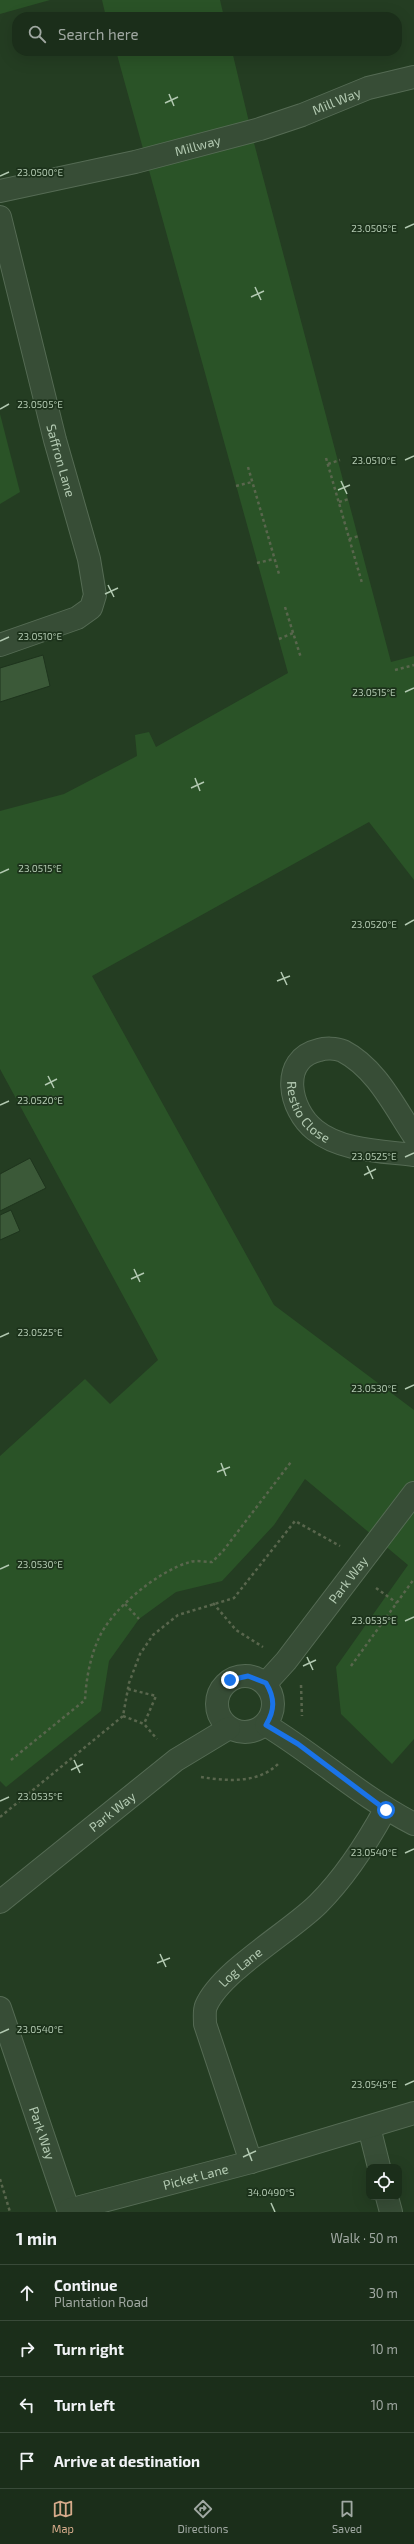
<!DOCTYPE html>
<meta charset="utf-8">
<style>
:root{--surface:#1b2e1a;--page:#243623;--text:#f1f3f6;--muted:#a0a8a2;--line:#394a39;--accent:#d6ab8b}
body{margin:0;font-family:"Exo 2",sans-serif;background:var(--page);color:var(--text)}
.controls{position:absolute;right:12px;bottom:12px;display:grid;overflow:hidden;border-radius:8px;box-shadow:0 4px 16px #0002}
.controls button{width:36px;height:36px;display:grid;place-items:center;padding:0;border:0;border-bottom:1px solid var(--line);background:var(--surface);color:var(--text);font:20px sans-serif}
.stop{position:absolute;width:12px;height:12px;margin:-9px;border:3px solid #1a73e8;border-radius:50%;background:#fff}
.stop.end{background:#1a73e8;border-color:#fff;box-shadow:0 1px 4px #0008}
.list{margin:0;padding:0;list-style:none}
h2{display:flex;justify-content:space-between;align-items:center;height:52px;margin:0;padding:0 16px;font-size:17px}
h2 small{font-size:13px;font-weight:400;color:var(--muted)}
.list li{display:grid;grid-template-columns:26px 1fr auto;gap:12px;align-items:center;box-sizing:border-box;height:56px;padding:0 16px;border-top:1px solid var(--line)}
.list b{display:block;font-size:15px;white-space:nowrap}
.list p{margin:0;font-size:13px;white-space:nowrap;color:var(--muted)}
.list em{font-size:13px;font-style:normal;color:var(--muted)}
.icon{flex:none;width:22px;height:22px;fill:none;stroke:currentColor;stroke-width:2;stroke-linecap:round;stroke-linejoin:round}
.map{position:relative;flex:none;width:414px;height:2212px;overflow:hidden}
.search{position:absolute;background:var(--surface);box-shadow:0 4px 16px #0002;left:12px;right:12px;top:12px;height:44px;display:flex;align-items:center;gap:10px;box-sizing:border-box;padding:0 14px;border-radius:16px;color:var(--muted);font-size:15px}
.sheet{height:276px;background:var(--surface)}
nav{display:flex;justify-content:space-around;align-items:center;box-sizing:border-box;height:56px;border-top:1px solid var(--line);background:var(--surface);font-size:11px;color:var(--muted)}
nav a{display:grid;justify-items:center;gap:2px}
nav .on{color:var(--accent)}
.map>svg:first-child{display:block}
</style>
<div class="map">
<svg width="414" height="2212" viewBox="0 0 414 2212">
<rect width="100%" height="100%" fill="#243d22"/>
<g fill="#2a5327">
<path d="M0,0H50L0,14Z"/>
<path d="M102,0H220L224,17H106Z"/>
<path d="M116,51H232L254,143L391,662L414,656V880L369,822L92,976L274,1305L414,1410V1739L392,1764L341,1714L336,1667L408,1565L305,1479L274,1525L222,1581L176,1592L139,1619L109,1661L101,1711L6,1787L0,1781V1456L85,1379L110,1404L158,1360L0,1069V811L64,794L137,756L135,735L149,732L156,747L288,673Z"/>
<path d="M0,414L20,492L0,504Z"/>
</g>
<g fill="#3b5938" stroke="#1e341d">
<path d="M43,655L50,686L0,702V668Z"/>
<path d="M30,1158L46,1188L0,1211V1174Z"/>
<path d="M11,1210L20,1231L0,1240V1215Z"/>
</g>
<g fill="none" stroke-linecap="round" stroke-linejoin="round">
<g stroke="#556b54" stroke-width="24">
<g id="minor">
<path id="s1" d="M0,191L135,162L260,129L302,115L368,88L414,77"/>
<path id="s2" d="M0,217L55,440L89,559L95,595L91,608L77,618L0,645"/>
<path id="s3" d="M414,1136C394,1106 376,1068 343,1051C336,1048 325,1048 319,1050C279,1059 289,1110 315,1130C341,1151 382,1151 414,1155"/>
<circle cx="245" cy="1704" r="28"/>
<path id="s4" d="M266,1683L286,1661L414,1493"/>
<path d="M266,1725C317,1756 361,1797 414,1824"/>
<path id="s5" d="M0,1902L176,1760L229,1728"/>
<path id="s6" d="M0,2008L69,2212"/>
<path d="M369,2127L379,2167"/>
<path id="s7" d="M251,2162L205,2024C205,2018 204,2011 206,2006C221,1971 290,1932 318,1904C344,1878 368,1841 385,1810"/>
<path d="M387,2197L391,2212"/>
<path id="s8" d="M69,2210L251,2162L414,2113"/>
</g>
</g>
<g stroke="#59664d" stroke-width="2.5" stroke-dasharray="3 3" stroke-linecap="butt">
<path d="M326,458L362,583"/>
<path d="M328,464L340,460"/>
<path d="M248,467L279,574"/>
<path d="M236,486L252,482"/>
<path d="M339,502L349,499"/>
<path d="M349,539L359,536"/>
<path d="M257,563L274,559"/>
<path d="M285,607L301,658"/>
<path d="M279,639L293,633"/>
<path d="M395,670L414,665"/>
<path d="M376,1588L397,1603"/>
<path d="M213,1603L236,1630L263,1647"/>
<path d="M125,1604L139,1619"/>
<path d="M351,1666L414,1579"/>
<path d="M301,1685L302,1716"/>
<path d="M128,1689L156,1696L144,1724"/>
<path d="M123,1716L144,1724L157,1739"/>
<path d="M11,1760L85,1700C86,1680 90,1658 98,1640C111,1609 158,1571 190,1562C196,1560 205,1562 212,1562L223,1551L291,1462"/>
<path d="M201,1777C226,1781 258,1784 278,1764"/>
<path d="M0,1817L123,1716L129,1683L140,1654L153,1635L178,1615L234,1598L295,1521L340,1546"/>
<path d="M0,2179L10,2212"/>
</g>
<use href="#minor" stroke="#374d36" stroke-width="22"/>
</g>
<g fill="none" stroke-linecap="round" stroke-linejoin="round">
<path stroke="#1a73e8" stroke-width="5" d="M230,1680L248,1676L266,1683C275,1698 275,1710 266,1725L298,1744L386,1810"/>
</g>
<path fill="none" stroke="#b2c9b1" stroke-width="1.5" d="M169,94L174,106M165,103L178,97M0,176L9,172M405,228L414,224M255,287L261,300M251,297L264,291M0,409L9,404M405,460L414,456M341,481L347,494M338,490L350,485M108,585L114,597M105,594L118,588M0,641L9,637M405,692L414,688M195,778L200,791M191,788L204,782M0,873L9,869M405,925L414,920M281,972L287,985M277,981L290,976M48,1076L54,1088M45,1085L57,1079M0,1105L9,1101M405,1157L414,1153M367,1166L373,1179M364,1175L376,1169M134,1269L140,1282M131,1279L144,1273M0,1337L9,1333M405,1389L414,1385M221,1463L226,1476M217,1472L230,1467M0,1569L9,1565M405,1621L414,1617M307,1657L313,1670M303,1666L316,1660M74,1760L80,1773M71,1770L83,1764M0,1801L9,1797M405,1853L414,1849M160,1954L166,1967M157,1963L170,1958M0,2033L9,2029M405,2085L414,2081M247,2148L252,2161M243,2157L256,2151M271,2203L275,2212"/>
<g text-anchor="middle" dominant-baseline="central" stroke-width="3.5" stroke-linejoin="round" paint-order="stroke">
<g font-size="13" fill="#b2c9b1" stroke="#1c321b">
<text stroke="none"><textPath href="#s1" startOffset="349">Mill Way</textPath></text>
<text stroke="none"><textPath href="#s1" startOffset="203">Millway</textPath></text>
<text stroke="none"><textPath href="#s2" startOffset="251">Saffron Lane</textPath></text>
<text stroke="none"><textPath href="#s3" startOffset="217">Restio Close</textPath></text>
<text stroke="none"><textPath href="#s4" startOffset="132">Park Way</textPath></text>
<text stroke="none"><textPath href="#s5" startOffset="144">Park Way</textPath></text>
<text stroke="none"><textPath href="#s7" startOffset="216">Log Lane</textPath></text>
<text stroke="none"><textPath href="#s6" startOffset="132">Park Way</textPath></text>
<text stroke="none"><textPath href="#s8" startOffset="131">Picket Lane</textPath></text>
</g>
</g>
<g font-size="10" text-anchor="middle" fill="#b2c9b1" stroke="#1c321b" stroke-width="3.5" stroke-linejoin="round" paint-order="stroke">
<text x="40" y="176">23.0500°E</text>
<text x="374" y="232">23.0505°E</text>
<text x="40" y="408">23.0505°E</text>
<text x="374" y="464">23.0510°E</text>
<text x="40" y="640">23.0510°E</text>
<text x="374" y="696">23.0515°E</text>
<text x="40" y="872">23.0515°E</text>
<text x="374" y="928">23.0520°E</text>
<text x="40" y="1104">23.0520°E</text>
<text x="374" y="1160">23.0525°E</text>
<text x="40" y="1336">23.0525°E</text>
<text x="374" y="1392">23.0530°E</text>
<text x="40" y="1568">23.0530°E</text>
<text x="374" y="1624">23.0535°E</text>
<text x="40" y="1800">23.0535°E</text>
<text x="374" y="1856">23.0540°E</text>
<text x="40" y="2033">23.0540°E</text>
<text x="374" y="2088">23.0545°E</text>
<text x="271" y="2196">34.0490°S</text>
</g>
</svg>
<div class="controls">
<button><svg class="icon" aria-label="locate" viewBox="0 0 24 24"><circle cx="12" cy="12" r="6"/><path d="M12 2v4M12 18v4M2 12h4M18 12h4"/></svg></button>
</div>
<div class="stop" style="left:386px;top:1810px"></div>
<div class="stop end" style="left:230px;top:1680px"></div>
<div class="search"><svg class="icon" aria-label="search" viewBox="0 0 24 24"><circle cx="10" cy="10" r="6"/><path d="M15 15l6 6"/></svg>Search here</div>
</div>
<section class="sheet">
<h2>1 min<small>Walk · 50 m</small></h2>
<ul class="list">
<li><svg class="icon" aria-label="ahead" viewBox="0 0 24 24"><path d="M12 20V5M6 11l6-6 6 6"/></svg><div><b>Continue</b><p>Plantation Road</p></div><em>30 m</em></li>
<li><svg class="icon" aria-label="right" viewBox="0 0 24 24"><path d="M7 20v-9h11M14 6l5 5-5 5"/></svg><div><b>Turn right</b></div><em>10 m</em></li>
<li><svg class="icon" aria-label="left" viewBox="0 0 24 24"><path d="M17 20v-9H6M10 6l-5 5 5 5"/></svg><div><b>Turn left</b></div><em>10 m</em></li>
<li><svg class="icon" aria-label="arrive" viewBox="0 0 24 24"><path d="M6 21V4h12l-3 4 3 4H6"/></svg><div><b>Arrive at destination</b></div></li>
</ul>
</section>
<nav>
<a class="on"><svg class="icon" aria-label="map" viewBox="0 0 24 24"><path d="M3 6l6-2 6 2 6-2v14l-6 2-6-2-6 2zM9 4v14M15 6v14"/></svg>Map</a>
<a><svg class="icon" aria-label="directions" viewBox="0 0 24 24"><path d="M12 3l9 9-9 9-9-9zM9 14v-3h6M13 9l2 2-2 2"/></svg>Directions</a>
<a><svg class="icon" aria-label="saved" viewBox="0 0 24 24"><path d="M7 4h10v16l-5-4-5 4z"/></svg>Saved</a>
</nav>
